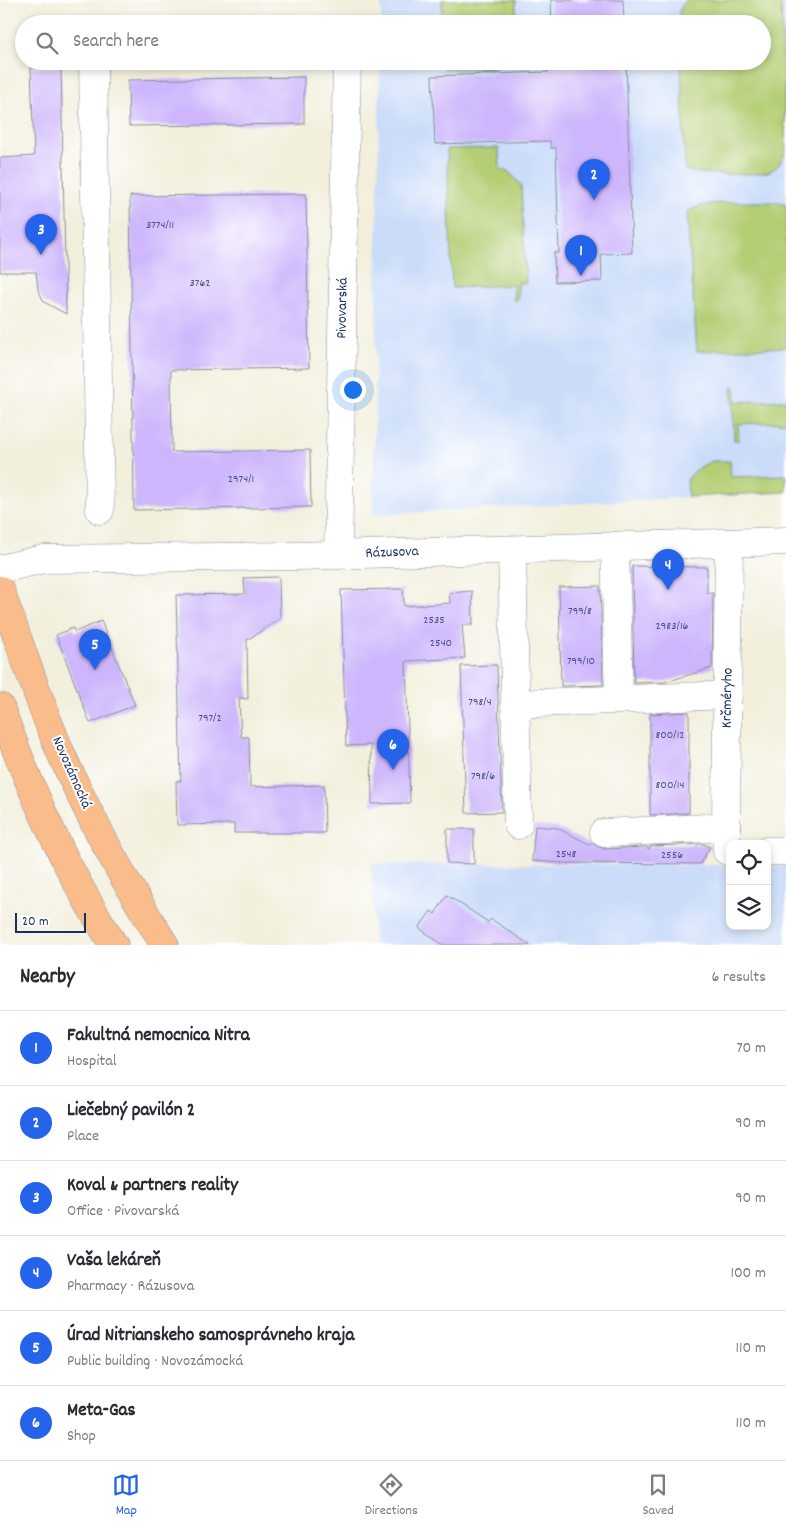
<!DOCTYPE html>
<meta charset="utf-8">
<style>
:root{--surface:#fff;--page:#f2f2f3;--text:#2b2b33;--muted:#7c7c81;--line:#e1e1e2;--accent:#2563eb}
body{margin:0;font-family:Dekko,sans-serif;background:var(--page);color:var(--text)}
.controls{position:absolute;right:15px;bottom:15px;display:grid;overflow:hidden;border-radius:10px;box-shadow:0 2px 8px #0003}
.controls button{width:45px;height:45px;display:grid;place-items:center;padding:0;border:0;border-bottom:1px solid var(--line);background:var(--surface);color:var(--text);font:25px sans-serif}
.scale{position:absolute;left:15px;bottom:12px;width:71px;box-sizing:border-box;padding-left:5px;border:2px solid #1b2f5e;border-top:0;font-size:14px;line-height:18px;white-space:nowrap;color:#1b2f5e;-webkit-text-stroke:4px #fff;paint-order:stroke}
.you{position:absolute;left:352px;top:389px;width:18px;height:18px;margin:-12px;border:4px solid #fff;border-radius:50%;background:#1a73e8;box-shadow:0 0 0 8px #1a73e833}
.badge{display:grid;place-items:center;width:32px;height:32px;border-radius:50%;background:var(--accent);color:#fff;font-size:16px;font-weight:700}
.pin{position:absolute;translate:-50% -41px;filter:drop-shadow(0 1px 2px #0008)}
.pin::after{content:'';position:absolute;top:26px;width:18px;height:15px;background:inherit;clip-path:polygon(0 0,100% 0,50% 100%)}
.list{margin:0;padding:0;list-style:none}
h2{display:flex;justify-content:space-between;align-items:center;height:65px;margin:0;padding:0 20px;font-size:21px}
h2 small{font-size:16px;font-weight:400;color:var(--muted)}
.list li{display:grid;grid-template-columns:32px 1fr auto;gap:15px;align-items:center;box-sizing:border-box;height:75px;padding:0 20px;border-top:1px solid var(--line)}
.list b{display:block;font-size:19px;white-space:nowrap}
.list p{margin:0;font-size:16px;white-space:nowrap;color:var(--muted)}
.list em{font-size:16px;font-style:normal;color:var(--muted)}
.icon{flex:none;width:28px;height:28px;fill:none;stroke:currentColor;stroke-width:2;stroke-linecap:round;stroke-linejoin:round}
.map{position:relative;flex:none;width:786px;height:945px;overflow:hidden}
.search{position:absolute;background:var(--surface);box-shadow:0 2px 8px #0003;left:15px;right:15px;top:15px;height:55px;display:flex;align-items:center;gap:12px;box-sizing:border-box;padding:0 18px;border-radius:28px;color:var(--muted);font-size:19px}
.sheet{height:515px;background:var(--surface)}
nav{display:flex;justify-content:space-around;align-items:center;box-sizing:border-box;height:70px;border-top:1px solid var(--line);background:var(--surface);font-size:14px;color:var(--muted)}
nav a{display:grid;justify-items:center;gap:2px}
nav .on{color:var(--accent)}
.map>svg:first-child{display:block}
</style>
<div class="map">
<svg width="786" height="945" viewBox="0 0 786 945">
<rect width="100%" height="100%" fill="#fff"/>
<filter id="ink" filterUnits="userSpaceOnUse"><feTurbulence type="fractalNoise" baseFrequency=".02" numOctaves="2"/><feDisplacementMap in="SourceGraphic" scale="10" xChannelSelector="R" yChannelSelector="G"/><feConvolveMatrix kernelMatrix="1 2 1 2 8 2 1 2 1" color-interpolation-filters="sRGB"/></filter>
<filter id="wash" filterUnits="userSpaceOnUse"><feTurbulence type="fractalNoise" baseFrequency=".0096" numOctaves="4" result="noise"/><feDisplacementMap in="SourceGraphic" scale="20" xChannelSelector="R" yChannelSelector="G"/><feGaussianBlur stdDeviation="1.12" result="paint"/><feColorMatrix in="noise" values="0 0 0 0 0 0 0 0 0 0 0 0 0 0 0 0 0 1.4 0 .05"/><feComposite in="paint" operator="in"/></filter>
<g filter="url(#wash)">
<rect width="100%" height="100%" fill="#f2efdc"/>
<g fill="#cadcf9">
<path d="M381,0H786V492L373,515L380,61H762V24H381Z"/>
<path d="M371,864L730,865V926H767V866H786V945H374Z"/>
</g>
<g fill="#b3ce73" stroke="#677e68">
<rect x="442" y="0" width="74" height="24"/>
<path d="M686,0H781L786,151C783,159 779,167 770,171C760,176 695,175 685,170L681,61H762V24H680L679,11Z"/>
<path d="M444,61H496V68L444,70Z"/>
<path d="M499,148L500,169L508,171L521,185L526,283H518V297L514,302L513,285L452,288L447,149Z"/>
<path d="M776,202L786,205V347L697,351L687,213C703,198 754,203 776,202Z"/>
<path d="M732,387H735L736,402L786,400V422L738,424L739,440H734Z"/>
<path d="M711,461H730L731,477L786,475V492L688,497L687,479L697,469Z"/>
</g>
<g id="blocks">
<g fill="#cdb6fc">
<path d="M551,0H623L624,24H552Z"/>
<path d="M553,61H626L632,253L601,254L602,281L555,282L554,253H559L556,148H551L550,141L435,144L432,76L548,72L547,65L553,64Z"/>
<path d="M61,66L66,314L44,302L38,289L36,272H0V158L34,156L31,68Z"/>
<path d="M304,77V124L129,126L128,80Z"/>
<path d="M306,194L309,368L171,370L172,452L310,450L311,507L134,510L130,196Z"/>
<path d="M632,566L707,567V593H713L712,668L665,682L634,683Z"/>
<path d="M279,577L280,619L247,640L248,699L239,698L241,737H249L250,787L324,785L325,833H234V824L177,825L176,781H181L176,595L245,594L244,578Z"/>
<path d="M600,586L603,685L561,686L559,587Z"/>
<path d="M403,589L404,606L450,603L449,593L472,591L473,625H462L465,658L406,661L410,803L372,804L371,745L346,746L341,590Z"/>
<path d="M101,621L135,705L90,723L56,635L73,628L75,632Z"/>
<path d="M497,665L502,812L466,813L461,666Z"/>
<path d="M689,712V813L650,815V714Z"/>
<path d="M535,826L557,828L591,845L592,843L604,849L646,847L650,849V846L704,844L710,847L700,864L563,863L532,861Z"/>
<path d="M447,829H474V864L447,863Z"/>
<path d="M447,895L488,922L491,919L530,945H443L419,928L431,911L435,914Z"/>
</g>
</g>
</g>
<g filter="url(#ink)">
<use href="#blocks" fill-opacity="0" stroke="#868f9d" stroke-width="1"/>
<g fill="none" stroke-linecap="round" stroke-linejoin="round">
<g stroke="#868f9d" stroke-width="29">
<g id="minor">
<path d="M93,61L100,510"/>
<path d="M729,543L726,827L727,851H730"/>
<path d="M615,546L619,700"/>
<path d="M512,550L518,825"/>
<path d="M338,555L347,61"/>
<path d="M0,569L44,559L300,556L786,541"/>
<path d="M515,704L728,695"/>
<path d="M604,833L726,827"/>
<path d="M767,851H786"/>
</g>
</g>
<g stroke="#868f9d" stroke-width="29">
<g id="major">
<path d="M0,590C19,641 36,693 57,744C87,814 124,881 165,945"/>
<path d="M0,707C30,790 66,871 114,945"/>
</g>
</g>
<use href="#minor" stroke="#fff" stroke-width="28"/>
<use href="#major" stroke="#f9bc8a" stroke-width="28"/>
</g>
</g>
<g text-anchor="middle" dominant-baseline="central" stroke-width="4" stroke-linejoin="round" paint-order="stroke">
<g font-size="12" fill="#485186">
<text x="160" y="225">3774/11</text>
<text x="200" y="283">3762</text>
<text x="241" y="479">2974/1</text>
<text x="580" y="611">799/8</text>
<text x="434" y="620">2535</text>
<text x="672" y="626">2983/16</text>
<text x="441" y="643">2540</text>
<text x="581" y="661">799/10</text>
<text x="480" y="702">798/4</text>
<text x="210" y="718">797/2</text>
<text x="670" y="735">800/12</text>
<text x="483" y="776">798/6</text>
<text x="670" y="785">800/14</text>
<text x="566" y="854">2548</text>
<text x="672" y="855">2556</text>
</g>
<g font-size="15" fill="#1b2f5e" stroke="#fff">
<text transform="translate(343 308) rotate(-89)">Pivovarská</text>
<text transform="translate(392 553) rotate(-2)">Rázusova</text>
<text transform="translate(728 698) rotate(-89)">Krčméryho</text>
<text transform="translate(71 773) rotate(66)">Novozámocká</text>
</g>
</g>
</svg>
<div class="controls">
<button><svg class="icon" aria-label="locate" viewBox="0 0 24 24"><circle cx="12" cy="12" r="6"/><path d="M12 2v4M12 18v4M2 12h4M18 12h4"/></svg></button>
<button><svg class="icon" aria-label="layers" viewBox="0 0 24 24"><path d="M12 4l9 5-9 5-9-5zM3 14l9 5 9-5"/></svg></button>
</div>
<div class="scale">20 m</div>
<div class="you"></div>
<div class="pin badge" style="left:581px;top:276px">1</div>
<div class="pin badge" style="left:594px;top:200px">2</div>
<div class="pin badge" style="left:41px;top:255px">3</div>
<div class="pin badge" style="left:668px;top:590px">4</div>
<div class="pin badge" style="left:95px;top:670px">5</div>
<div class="pin badge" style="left:393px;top:770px">6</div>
<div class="search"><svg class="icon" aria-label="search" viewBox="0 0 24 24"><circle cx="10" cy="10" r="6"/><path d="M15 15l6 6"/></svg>Search here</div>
</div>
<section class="sheet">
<h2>Nearby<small>6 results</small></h2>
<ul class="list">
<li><span class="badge">1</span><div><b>Fakultná nemocnica Nitra</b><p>Hospital</p></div><em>70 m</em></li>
<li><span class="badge">2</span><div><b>Liečebný pavilón 2</b><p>Place</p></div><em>90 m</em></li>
<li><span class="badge">3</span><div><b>Koval &amp; partners reality</b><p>Office · Pivovarská</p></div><em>90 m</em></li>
<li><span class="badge">4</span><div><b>Vaša lekáreň</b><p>Pharmacy · Rázusova</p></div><em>100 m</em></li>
<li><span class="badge">5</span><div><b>Úrad Nitrianskeho samosprávneho kraja</b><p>Public building · Novozámocká</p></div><em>110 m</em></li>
<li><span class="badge">6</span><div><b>Meta-Gas</b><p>Shop</p></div><em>110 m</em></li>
</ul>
</section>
<nav>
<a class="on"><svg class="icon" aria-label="map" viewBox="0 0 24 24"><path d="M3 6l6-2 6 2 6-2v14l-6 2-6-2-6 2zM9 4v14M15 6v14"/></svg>Map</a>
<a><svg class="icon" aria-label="directions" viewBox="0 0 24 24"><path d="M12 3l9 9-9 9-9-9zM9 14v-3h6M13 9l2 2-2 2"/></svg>Directions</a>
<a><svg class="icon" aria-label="saved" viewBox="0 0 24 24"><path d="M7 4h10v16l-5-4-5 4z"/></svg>Saved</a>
</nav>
